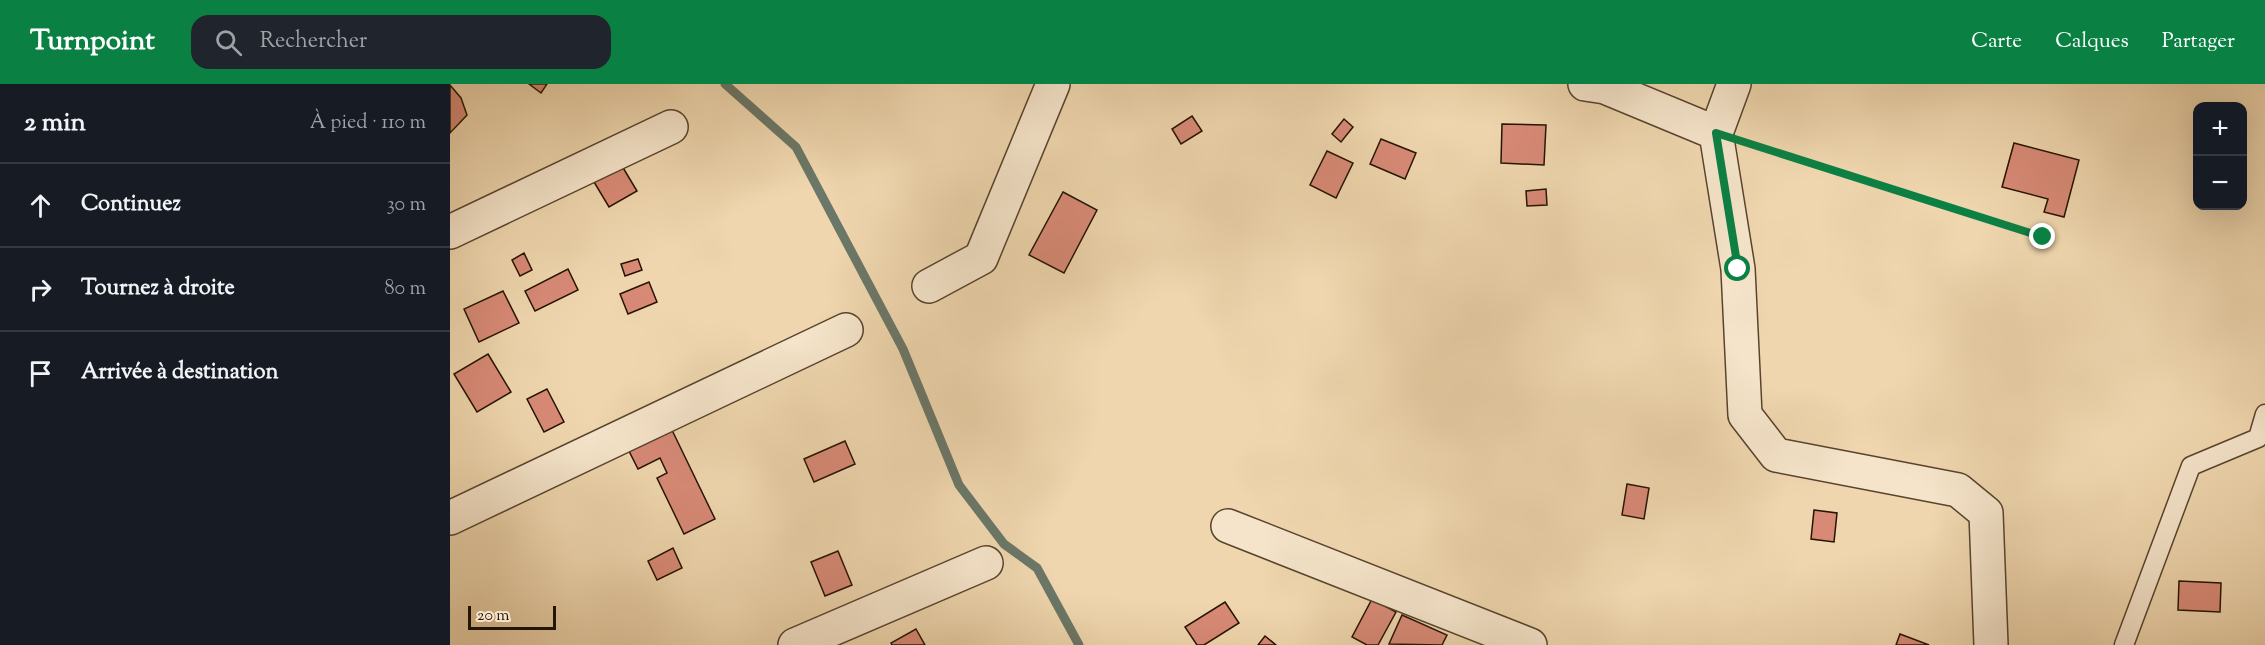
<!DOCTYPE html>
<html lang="fr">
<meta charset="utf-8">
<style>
:root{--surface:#171b24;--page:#20242c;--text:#f1f3f6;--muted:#9ea1a6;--line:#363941;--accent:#0b8043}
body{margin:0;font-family:"Sorts Mill Goudy",serif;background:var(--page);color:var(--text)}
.controls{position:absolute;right:18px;top:18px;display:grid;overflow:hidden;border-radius:12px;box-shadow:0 6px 24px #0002}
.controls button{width:54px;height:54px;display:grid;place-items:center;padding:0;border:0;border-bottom:2px solid var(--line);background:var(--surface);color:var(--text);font:30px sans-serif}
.scale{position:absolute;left:18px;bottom:15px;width:88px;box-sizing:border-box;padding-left:6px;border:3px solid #241402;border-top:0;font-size:16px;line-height:21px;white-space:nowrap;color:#241402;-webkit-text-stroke:4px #f5e4ca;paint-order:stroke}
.stop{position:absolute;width:18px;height:18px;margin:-14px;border:4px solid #0b8043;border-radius:50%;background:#fff}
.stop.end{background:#0b8043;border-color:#fff;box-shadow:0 2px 6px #0008}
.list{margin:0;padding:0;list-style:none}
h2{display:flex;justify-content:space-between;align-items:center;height:78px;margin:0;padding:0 24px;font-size:26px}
h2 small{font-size:20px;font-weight:400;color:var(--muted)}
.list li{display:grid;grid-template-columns:39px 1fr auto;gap:18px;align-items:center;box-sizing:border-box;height:84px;padding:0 24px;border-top:2px solid var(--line)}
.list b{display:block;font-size:22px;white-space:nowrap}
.list em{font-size:20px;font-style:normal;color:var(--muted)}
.icon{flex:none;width:33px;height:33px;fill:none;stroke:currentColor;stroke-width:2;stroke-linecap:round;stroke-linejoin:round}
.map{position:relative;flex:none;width:1815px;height:561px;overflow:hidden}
header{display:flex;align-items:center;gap:36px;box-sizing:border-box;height:84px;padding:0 30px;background:var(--accent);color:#fff}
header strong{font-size:28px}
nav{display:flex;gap:33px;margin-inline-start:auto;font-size:21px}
.search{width:420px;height:54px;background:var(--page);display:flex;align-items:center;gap:15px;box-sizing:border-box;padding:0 21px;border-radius:18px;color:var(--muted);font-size:22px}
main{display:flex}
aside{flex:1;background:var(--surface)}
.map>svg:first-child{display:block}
</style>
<header>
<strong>Turnpoint</strong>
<div class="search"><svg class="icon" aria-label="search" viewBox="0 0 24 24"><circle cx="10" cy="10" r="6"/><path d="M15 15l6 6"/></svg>Rechercher</div>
<nav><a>Carte</a><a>Calques</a><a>Partager</a></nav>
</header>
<main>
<aside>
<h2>2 min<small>À pied · 110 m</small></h2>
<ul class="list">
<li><svg class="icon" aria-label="ahead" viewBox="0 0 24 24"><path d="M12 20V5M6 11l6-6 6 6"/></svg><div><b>Continuez</b></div><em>30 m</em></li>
<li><svg class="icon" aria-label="right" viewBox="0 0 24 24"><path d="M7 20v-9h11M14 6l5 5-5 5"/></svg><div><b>Tournez à droite</b></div><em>80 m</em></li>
<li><svg class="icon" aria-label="arrive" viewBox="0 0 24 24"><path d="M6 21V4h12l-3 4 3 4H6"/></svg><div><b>Arrivée à destination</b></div></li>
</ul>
</aside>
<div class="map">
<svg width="1815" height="561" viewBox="0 0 1815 561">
<rect width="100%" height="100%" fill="#efd6ae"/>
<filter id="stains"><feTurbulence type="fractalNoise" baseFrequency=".00333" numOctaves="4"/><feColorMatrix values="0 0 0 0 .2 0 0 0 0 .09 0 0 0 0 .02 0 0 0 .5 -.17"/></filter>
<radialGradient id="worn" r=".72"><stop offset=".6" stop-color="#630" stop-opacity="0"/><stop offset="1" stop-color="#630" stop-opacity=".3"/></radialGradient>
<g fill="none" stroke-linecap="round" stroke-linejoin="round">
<path stroke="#6b7768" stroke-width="9" d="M275,0L346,63L453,265L509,401L554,460L587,484L629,561"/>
</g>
<g fill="#d88a77" stroke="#241402" stroke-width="1.5">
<path d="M79,0H97L91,9Z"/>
<path d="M0,1L11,14L17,31L0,49Z"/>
<path d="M742,32L752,47L731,60L722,45Z"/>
<path d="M894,35L903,43L891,58L882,50Z"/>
<path d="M1052,40L1096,41L1094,81L1051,79Z"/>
<path d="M931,55L966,69L955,95L920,80Z"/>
<path d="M1564,59L1629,76L1614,133L1594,128L1598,115L1552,103Z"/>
<path d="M877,67L903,79L886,114L860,101Z"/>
<path d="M172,82L187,107L159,123L144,98Z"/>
<path d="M1096,105L1097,121L1077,122L1076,107Z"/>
<path d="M613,108L647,126L614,189L579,171Z"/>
<path d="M74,169L82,186L70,192L62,176Z"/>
<path d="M188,175L192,186L175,192L171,180Z"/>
<path d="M118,185L128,206L85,227L75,207Z"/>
<path d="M199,198L207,218L178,230L170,210Z"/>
<path d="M53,207L69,239L29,258L14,225Z"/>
<path d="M38,270L61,308L27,328L4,290Z"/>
<path d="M97,305L114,338L94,348L77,315Z"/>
<path d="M221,344L265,435L234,450L207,394L217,389L210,374L188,385L178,365Z"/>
<path d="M395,357L405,380L364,398L354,375Z"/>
<path d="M1177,400L1199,404L1194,435L1172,431Z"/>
<path d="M1364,426L1387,429L1384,458L1361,455Z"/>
<path d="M223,464L232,484L207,496L198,477Z"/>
<path d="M388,467L402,501L375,512L361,478Z"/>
<path d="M1729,497L1771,499L1770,528L1728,526Z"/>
<path d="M922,515L946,528L928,561H917L902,553Z"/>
<path d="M775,518L789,539L754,561H747L735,543Z"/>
<path d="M952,531L997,551L992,561L939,560Z"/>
<path d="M466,545L475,561H442L441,559Z"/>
<path d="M1450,550L1479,561H1446Z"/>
<path d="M815,552L826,561H808Z"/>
</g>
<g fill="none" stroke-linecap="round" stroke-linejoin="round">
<g stroke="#57442d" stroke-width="21">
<path id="lane" d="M1674,561L1741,382L1808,354L1815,330"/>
</g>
<g stroke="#57442d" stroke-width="36">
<g id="street">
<path d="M1135,0L1155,3L1266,49L1288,185L1295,331L1326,371L1508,406L1536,429L1541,561"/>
<path d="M1266,49L1284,0"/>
<path d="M0,148L221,43"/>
<path d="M479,202L531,174L603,0"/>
<path d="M0,434L396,246"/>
<path d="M778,442L1080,561"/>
<path d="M345,561L536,479"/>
</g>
</g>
<path stroke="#241402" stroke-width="4" stroke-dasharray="4.5 3" stroke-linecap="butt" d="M1299,60L1593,153"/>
<use href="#lane" stroke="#f5e4ca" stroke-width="18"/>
<use href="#street" stroke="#f5e4ca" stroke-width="33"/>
</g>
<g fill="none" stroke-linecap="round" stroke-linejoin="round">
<path stroke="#0b8043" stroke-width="8" d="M1288,185L1266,49L1593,153"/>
</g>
<rect width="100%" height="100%" filter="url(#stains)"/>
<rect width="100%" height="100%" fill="url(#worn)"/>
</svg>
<div class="controls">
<button>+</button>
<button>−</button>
</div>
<div class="scale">20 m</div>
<div class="stop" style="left:1288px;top:185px"></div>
<div class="stop end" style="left:1593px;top:153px"></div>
</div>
</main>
